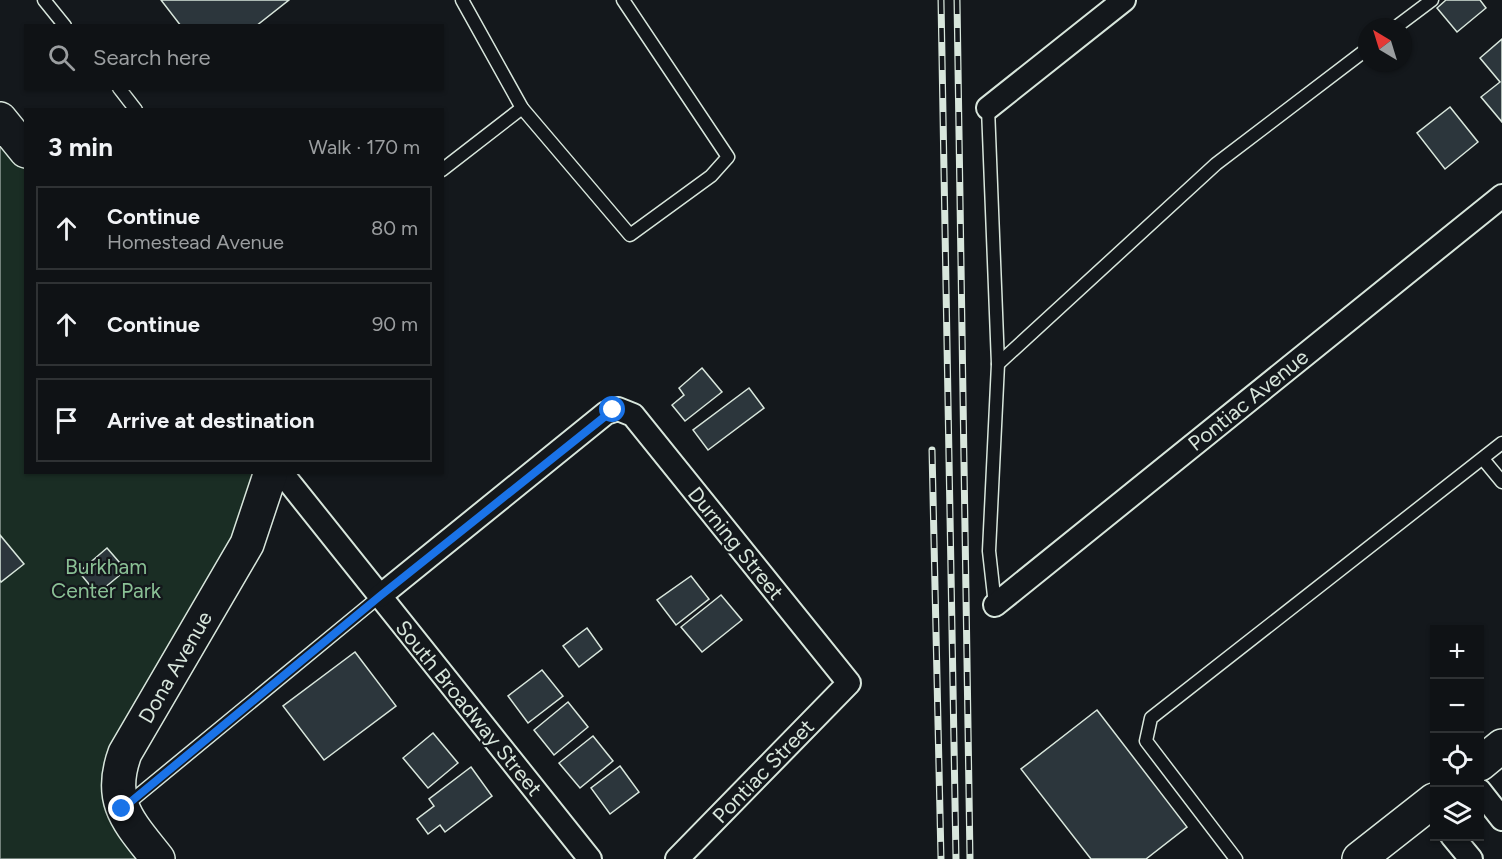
<!DOCTYPE html>
<meta charset="utf-8">
<style>
:root{--surface:#0f1215;--page:#1d2022;--text:#f1f3f6;--muted:#9b9ea0;--line:#2f3234}
body{margin:0;font-family:Figtree,sans-serif;background:var(--page);color:var(--text)}
.controls{position:absolute;right:18px;bottom:18px;display:grid;overflow:hidden;border-radius:0px;box-shadow:0 2px 4px #0004}
.controls button{width:54px;height:54px;display:grid;place-items:center;padding:0;border:0;border-bottom:2px solid var(--line);background:var(--surface);color:var(--text);font:30px sans-serif}
.compass{position:absolute;left:1358px;top:18px;width:54px;height:54px;border-radius:50%;background:var(--surface);box-shadow:0 2px 4px #0004;rotate:322deg}
.stop{position:absolute;width:18px;height:18px;margin:-14px;border:4px solid #1a73e8;border-radius:50%;background:#fff}
.stop.end{background:#1a73e8;border-color:#fff;box-shadow:0 2px 6px #0008}
.list{margin:0;padding:0;list-style:none}
h2{display:flex;justify-content:space-between;align-items:center;height:78px;margin:0;padding:0 24px;font-size:26px}
h2 small{font-size:20px;font-weight:400;color:var(--muted)}
.list li{display:grid;grid-template-columns:39px 1fr auto;gap:18px;align-items:center;box-sizing:border-box;height:84px;margin:0 12px 12px;padding:0 12px;border:2px solid var(--line);border-radius:0px}
.list b{display:block;font-size:22px;white-space:nowrap}
.list p{margin:0;font-size:20px;white-space:nowrap;color:var(--muted)}
.list em{font-size:20px;font-style:normal;color:var(--muted)}
.icon{flex:none;width:33px;height:33px;fill:none;stroke:currentColor;stroke-width:2;stroke-linecap:round;stroke-linejoin:round}
.map{position:relative;flex:none;width:1502px;height:859px;overflow:hidden}
.search{position:absolute;background:var(--surface);box-shadow:0 2px 4px #0004;left:24px;top:24px;width:420px;height:66px;display:flex;align-items:center;gap:15px;box-sizing:border-box;padding:0 21px;border-radius:0px;color:var(--muted);font-size:22px}
.panel{position:absolute;background:var(--surface);box-shadow:0 2px 4px #0004;left:24px;top:108px;width:420px;height:366px;border-radius:0px}
.map>svg:first-child{display:block}
</style>
<div class="map">
<svg width="1502" height="859" viewBox="0 0 1502 859">
<rect width="100%" height="100%" fill="#14181c"/>
<path fill="#1a2d24" stroke="#939e99" stroke-width="1.5" d="M0,119L25,151L26,472L271,473L118,771L158,859H0Z"/>
<g fill="#2c363c" stroke="#d8e6dc" stroke-width="1.5">
<path d="M161,0H289L256,26H181Z"/>
<path d="M1446,0H1480L1486,8L1457,32L1437,8Z"/>
<path d="M1502,39V122L1481,97L1500,82L1480,58Z"/>
<path d="M1450,107L1478,142L1445,169L1417,133Z"/>
<path d="M702,368L722,392L685,421L672,405L684,395L679,388Z"/>
<path d="M749,388L764,408L708,450L693,430Z"/>
<path d="M0,535L24,564L1,582L0,580Z"/>
<path d="M107,548L126,570L97,594L79,572Z"/>
<path d="M691,576L709,599L676,625L657,600Z"/>
<path d="M721,595L742,620L702,652L681,627Z"/>
<path d="M587,628L602,649L579,667L563,646Z"/>
<path d="M355,652L396,706L324,760L283,706Z"/>
<path d="M542,670L563,696L528,723L508,696Z"/>
<path d="M568,702L588,727L554,755L534,730Z"/>
<path d="M1097,710L1187,827L1146,859H1091L1021,769Z"/>
<path d="M433,733L458,763L428,788L403,758Z"/>
<path d="M593,736L613,761L580,788L559,763Z"/>
<path d="M620,766L639,792L610,814L591,788Z"/>
<path d="M471,767L492,796L445,832L440,825L428,834L417,819L434,806L429,799Z"/>
</g>
<g fill="none" stroke-linecap="round" stroke-linejoin="round">
<g stroke="#d8e6dc" stroke-width="15">
<g id="lane">
<path d="M44,0L65,26"/>
<path d="M462,0L522,108L630,235L711,176L728,157L623,0"/>
<path d="M1396,27L1432,0"/>
<path d="M119,88L136,110"/>
<path d="M988,108L998,364L989,551L995,605"/>
<path d="M442,170L522,108"/>
<path d="M998,364L1216,164L1367,49"/>
<path d="M1483,459L1502,482"/>
<path d="M125,806L380,596"/>
<path d="M1236,859L1146,741L1151,718L1502,443"/>
</g>
</g>
<g stroke="#d8e6dc" stroke-width="26">
<g id="street">
<path d="M988,108L1124,0"/>
<path d="M281,472L590,859"/>
<path d="M380,596L606,413L618,409L633,415L849,683L677,859"/>
<path d="M995,605L1502,196"/>
<path d="M1480,791L1502,819"/>
<path d="M1452,836L1471,859"/>
</g>
</g>
<g stroke="#d8e6dc" stroke-width="36">
<g id="secondary">
<path d="M0,119L26,151"/>
<path d="M1480,764L1502,746"/>
<path d="M158,859C129,822 107,802 125,753L247,544L271,472"/>
<path d="M1359,859L1434,800"/>
</g>
</g>
<use href="#lane" stroke="#14181c" stroke-width="12"/>
<use href="#street" stroke="#14181c" stroke-width="22"/>
<use href="#secondary" stroke="#14181c" stroke-width="33"/>
<g stroke="#d8e6dc" stroke-width="7">
<g id="rail">
<path d="M941,0L956,859"/>
<path d="M957,0L970,859"/>
<path d="M932,450L941,859"/>
</g>
</g>
<use href="#rail" stroke="#14181c" stroke-width="4.5" stroke-dasharray="14" stroke-linecap="butt"/>
</g>
<g fill="none" stroke-linecap="round" stroke-linejoin="round">
<path stroke="#1a73e8" stroke-width="8" d="M122,809L380,596L613,410"/>
</g>
<g text-anchor="middle" dominant-baseline="central" stroke-width="4.5" stroke-linejoin="round" paint-order="stroke">
<g font-size="21" fill="#d8e6dc" stroke="#14181c">
<text transform="translate(1248 400) rotate(-39)">Pontiac Avenue</text>
<text transform="translate(736 543) rotate(51)">Durning Street</text>
<text transform="translate(175 667) rotate(-60)">Dona Avenue</text>
<text transform="translate(469 708) rotate(51)">South Broadway Street</text>
<text transform="translate(763 771) rotate(-46)">Pontiac Street</text>
</g>
<g font-size="21" fill="#8ac095" stroke="#14181c">
<text x="106" y="566">Burkham<tspan x="106" dy="24">Center Park</tspan></text>
</g>
</g>
</svg>
<div class="controls">
<button>+</button>
<button>−</button>
<button><svg class="icon" aria-label="locate" viewBox="0 0 24 24"><circle cx="12" cy="12" r="6"/><path d="M12 2v4M12 18v4M2 12h4M18 12h4"/></svg></button>
<button><svg class="icon" aria-label="layers" viewBox="0 0 24 24"><path d="M12 4l9 5-9 5-9-5zM3 14l9 5 9-5"/></svg></button>
</div>
<svg class="compass" viewBox="-18 -18 36 36"><path d="M0-13l5 13h-10z" fill="#e53935"/><path d="M0 13l5-13h-10z" fill="#9b9ea0"/></svg>
<div class="stop" style="left:613px;top:410px"></div>
<div class="stop end" style="left:122px;top:809px"></div>
<div class="search"><svg class="icon" aria-label="search" viewBox="0 0 24 24"><circle cx="10" cy="10" r="6"/><path d="M15 15l6 6"/></svg>Search here</div>
<section class="panel">
<h2>3 min<small>Walk · 170 m</small></h2>
<ul class="list">
<li><svg class="icon" aria-label="ahead" viewBox="0 0 24 24"><path d="M12 20V5M6 11l6-6 6 6"/></svg><div><b>Continue</b><p>Homestead Avenue</p></div><em>80 m</em></li>
<li><svg class="icon" aria-label="ahead" viewBox="0 0 24 24"><path d="M12 20V5M6 11l6-6 6 6"/></svg><div><b>Continue</b></div><em>90 m</em></li>
<li><svg class="icon" aria-label="arrive" viewBox="0 0 24 24"><path d="M6 21V4h12l-3 4 3 4H6"/></svg><div><b>Arrive at destination</b></div></li>
</ul>
</section>
</div>
